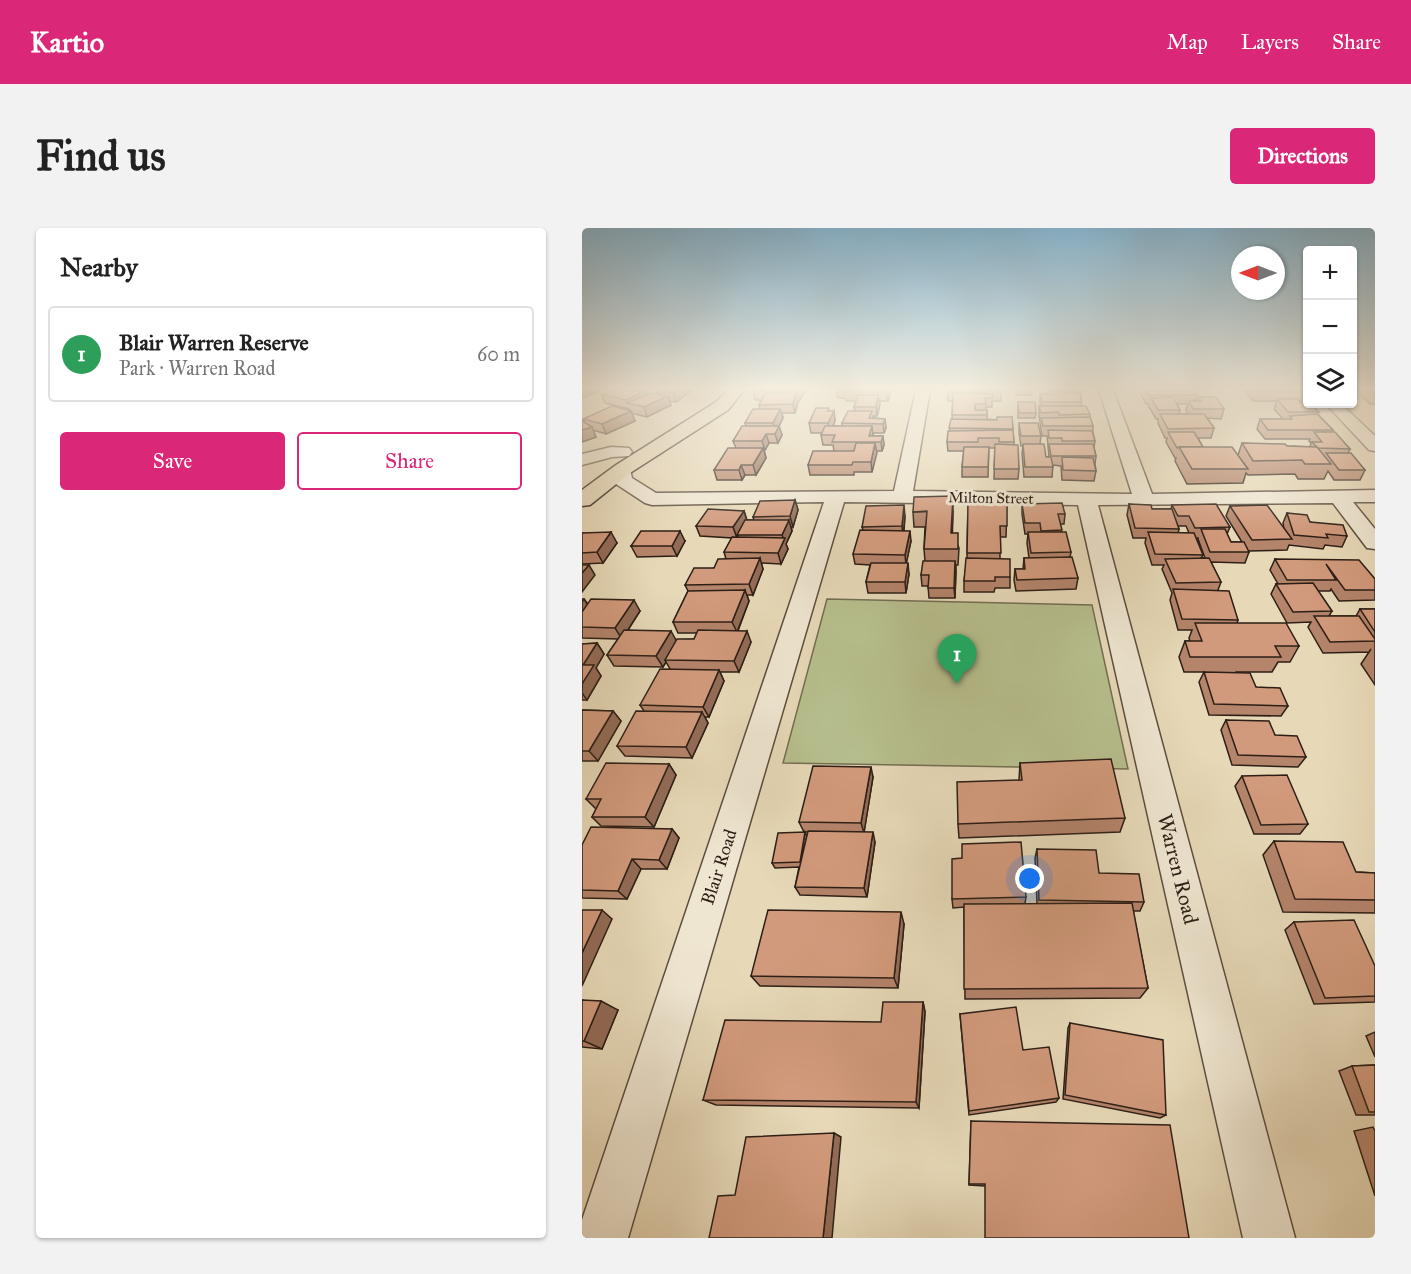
<!DOCTYPE html>
<meta charset="utf-8">
<style>
:root{--surface:#fff;--page:#f2f2f2;--text:#222;--muted:#767676;--line:#e0e0e0;--accent:#db2777}
body{margin:0;font-family:"IM FELL Great Primer",serif;background:var(--page);color:var(--text)}
.controls{position:absolute;right:18px;top:18px;display:grid;overflow:hidden;border-radius:6px;box-shadow:0 2px 4px #0004}
.controls button{width:54px;height:54px;display:grid;place-items:center;padding:0;border:0;border-bottom:2px solid var(--line);background:var(--surface);color:var(--text);font:30px sans-serif}
.compass{position:absolute;left:649px;top:18px;width:54px;height:54px;border-radius:50%;background:var(--surface);box-shadow:0 2px 4px #0004;rotate:270deg}
.you{position:absolute;left:448px;top:651px;width:21px;height:21px;margin:-15px;border:4px solid #fff;border-radius:50%;background:#1a73e8;box-shadow:0 0 0 9px #1a73e833}
.badge{display:grid;place-items:center;width:39px;height:39px;border-radius:50%;background:var(--accent);color:#fff;font-size:20px;font-weight:700}
.pin{position:absolute;translate:-50% -50px;filter:drop-shadow(0 2px 3px #0008)}
.pin::after{content:'';position:absolute;top:32px;width:21px;height:18px;background:inherit;clip-path:polygon(0 0,100% 0,50% 100%)}
.list{margin:0;padding:0;list-style:none}
h2{display:flex;justify-content:space-between;align-items:center;height:78px;margin:0;padding:0 24px;font-size:26px}
h2 small{font-size:20px;font-weight:400;color:var(--muted)}
.list li{display:grid;grid-template-columns:39px 1fr auto;gap:18px;align-items:center;box-sizing:border-box;height:96px;margin:0 12px 12px;padding:0 12px;border:2px solid var(--line);border-radius:6px}
.list b{display:block;font-size:22px;white-space:nowrap}
.list p{margin:0;font-size:20px;white-space:nowrap;color:var(--muted)}
.list em{font-size:20px;font-style:normal;color:var(--muted)}
.actions{display:flex;gap:12px;padding:18px 24px}
.actions a{flex:1;padding:14px 0;border:2px solid var(--accent);border-radius:6px;text-align:center;font-size:21px;color:var(--accent)}
.actions .main{background:var(--accent);color:#fff}
.icon{flex:none;width:33px;height:33px;fill:none;stroke:currentColor;stroke-width:2;stroke-linecap:round;stroke-linejoin:round}
.map{position:relative;flex:none;width:793px;height:1010px;overflow:hidden;border-radius:6px}
header{display:flex;align-items:center;gap:36px;box-sizing:border-box;height:84px;padding:0 30px;background:var(--accent);color:#fff}
header strong{font-size:28px}
nav{display:flex;gap:33px;margin-inline-start:auto;font-size:21px}
.intro{display:flex;align-items:center;justify-content:space-between;box-sizing:border-box;height:144px;padding:0 36px}
h1{margin:0;font-size:42px}
.button{padding:15px 27px;border-radius:6px;background:var(--accent);color:#fff;font-size:21px;font-weight:700}
main{display:flex;gap:36px;padding:0 36px}
aside{flex:1;background:var(--surface);border-radius:6px;box-shadow:0 2px 4px #0004}
.map>svg:first-child{display:block}
</style>
<header>
<strong>Kartio</strong>
<nav><a>Map</a><a>Layers</a><a>Share</a></nav>
</header>
<div class="intro"><h1>Find us</h1><a class="button">Directions</a></div>
<main>
<aside>
<h2>Nearby<small></small></h2>
<ul class="list">
<li><span class="badge" style="background:#2e9e5b">1</span><div><b>Blair Warren Reserve</b><p>Park · Warren Road</p></div><em>60 m</em></li>
</ul>
<div class="actions"><a class="main">Save</a><a>Share</a></div>
</aside>
<div class="map">
<svg width="793" height="1010" viewBox="0 0 793 1010">
<rect width="100%" height="100%" fill="#e7d9b8"/>
<filter id="stains"><feTurbulence type="fractalNoise" baseFrequency=".00333" numOctaves="4"/><feColorMatrix values="0 0 0 0 .2 0 0 0 0 .09 0 0 0 0 .02 0 0 0 .5 -.17"/></filter>
<radialGradient id="worn" r=".72"><stop offset=".6" stop-color="#630" stop-opacity="0"/><stop offset="1" stop-color="#630" stop-opacity=".3"/></radialGradient>
<path fill="#b7bf8e" stroke="#726f52" stroke-width="1.5" d="M245,371L510,377L546,541L201,535Z"/>
<g fill="none" stroke-linecap="round" stroke-linejoin="round">
<g stroke="#5c4e3e" stroke-width="3">
<g id="street">
<path d="M334,162H348L331,263L550,266L517,162H531L570,266L793,262V274H771L793,301V321L785,320L751,275L516,277L713,1010H661L496,277L262,274L46,1010H0V992L242,274L70,277L63,275L34,256C30,250 31,243 35,237H47L50,250L74,265L312,263Z"/>
<path d="M744,176H759L793,208V223L787,222Z"/>
<path d="M29,219L47,220L50,224L47,228L30,229L0,237V226Z"/>
</g>
</g>
<g stroke="#2d1f16" stroke-width="3">
<path id="primary" d="M146,162H162L146,182L48,245L8,277L0,278V262L34,237L134,174Z"/>
</g>
<use href="#street" fill="#efe6d1" fill-rule="evenodd"/>
<use href="#primary" fill="#e7d9b8" fill-rule="evenodd"/>
</g>
<g fill="#b4846b" stroke="#2d1f16" stroke-width="1.5" fill-rule="evenodd">
<path d="M110,162L94,174L87,173L89,177L65,189L49,185L53,193L24,206L11,202L14,209L0,214V193L3,195L1,191L48,183L47,181L23,175L19,166H75L74,164Z"/>
<path d="M172,162H224L216,174L213,185H200L201,190L197,198L200,207L196,215H187L183,222H182L184,230L174,247H163L160,252H135L132,242L154,220L151,213L164,198L163,195L178,181L177,177L179,172H173L171,163Z"/>
<path d="M254,162H309L306,173H297L298,176L295,188H291V190L303,191L304,200L302,205H291V208H301L302,217L300,223H294L290,244H272V247H228L226,237L252,223L251,217H241L239,207L240,205H229L227,195L248,183H252L253,193L251,198H260V195L273,183L272,179L274,173H264L263,170H256Z"/>
<path d="M366,162H419V173H410V179H404V182H405V191L415,192L430,189L432,216L437,241L436,251H412L413,220H407L406,249H380V239L382,223H366L365,214L370,191L371,173H366Z"/>
<path d="M433,162H450V167H434Z"/>
<path d="M465,162H499V178L508,186V189L511,198V204L513,213L512,220L514,228L513,236L514,243L512,253L480,252L479,238L471,237L470,249H442L440,225L441,218H439L437,205V195L459,208L458,216L464,229H467L465,208H460L457,188V178H459L458,175V166H466V162Z"/>
<path d="M558,162H592L593,163L615,167L613,173H615L617,169L642,181L639,191L625,190L632,200L629,210H616L621,219L656,227L660,215L705,218L728,219L729,215L727,213L728,211H683L675,201L678,191H701L692,181L695,173H671L663,163V162H721L723,164L719,173H718L737,184L736,186L751,202L750,204L768,221L766,225L783,242L778,252H752L746,243L742,251H716L713,246L666,247L664,245L661,255L605,256L593,233L594,230H593L584,214L585,210H583L576,195V191H574L567,179V176H564L557,163ZM595,176H606L604,182L606,186H597L598,182Z"/>
<path d="M773,162H793V176H788L779,167L781,162Z"/>
<path d="M436,174L454,185L453,190H436Z"/>
<path d="M213,272L216,282L211,299H209L210,303L204,316L206,321L199,336L179,335L181,341L171,367H165L167,373L156,403L169,414L157,444H138L142,453L127,489H123L126,495L110,530L43,528L35,518L62,483L58,477L88,441L84,434L81,439L32,438L25,427L36,411L0,410V371H2L6,376L58,383L46,402L94,412L112,411L115,405H96L91,394L106,363L103,357L132,340L144,331L142,324L150,310L118,308L114,298L162,283L165,292H172L171,289Z"/>
<path d="M386,275L425,276L424,309H418V331L428,349V360H413L412,364H382V353L385,330Z"/>
<path d="M440,276L483,286L482,296H478L479,304L489,324L488,329L496,350L494,361L434,363L432,352L433,341H441L442,330H447L445,315L446,306H443L440,286Z"/>
<path d="M547,276L570,281H589L590,277L648,299L645,306L649,314H660L644,288L648,278L702,301L701,295L705,285L765,308L760,319L743,317L741,321L707,317L705,322L666,323L667,324L663,335L629,334L639,354L636,362L656,392L655,395L717,418L708,434H696L690,444H655L674,459L706,478L699,488L627,487L617,454L622,444H602L597,429L603,413H608L607,410L610,402H596L588,372L590,365L580,341L582,337H570L563,315L564,310H551L545,287ZM596,298H604L607,305H596L597,301ZM614,310H616V311L623,330H619L621,327Z"/>
<path d="M371,283L370,305L377,320L376,337H374L373,370H347L346,358H340L339,347L343,333L342,321L343,299H332L331,284Z"/>
<path d="M323,288L322,303L329,313L324,335L327,346L324,365H286L284,354L288,337L273,336L271,326L281,302L280,299Z"/>
<path d="M0,305L35,315L21,335L0,336Z"/>
<path d="M103,313L95,328L55,329L49,318Z"/>
<path d="M693,331L793,351V372L757,373L749,361L748,363H736L750,383L747,388H774L778,381H793V457L779,436L789,421L787,424L741,425L726,399L729,394L705,395L689,366L694,356H696L688,342Z"/>
<path d="M15,415L22,426L14,440L19,448L5,472H0V416Z"/>
<path d="M0,482L31,483L39,493L16,533H0Z"/>
<path d="M644,492L693,507L724,529L716,539L650,537L639,502Z"/>
<path d="M438,535L543,590L538,604L377,610L376,596L437,552Z"/>
<path d="M87,536L94,547L72,599L19,598L10,589L14,581L4,571Z"/>
<path d="M660,548L726,596L718,606H672L653,558Z"/>
<path d="M291,549L282,604L293,614L285,669L218,667L213,659L217,639L193,640L190,635L225,608L226,604H222L217,594Z"/>
<path d="M90,601L97,610L85,641H59L45,671L0,670V617Z"/>
<path d="M692,613L774,644L793,645V685L701,684L681,627Z"/>
<path d="M455,621L517,645L562,674L558,683H551L566,760L558,770L383,771L382,679L371,680L370,671L380,630L444,669L443,676H455L453,630Z"/>
<path d="M712,694L793,738V774L732,776L703,702Z"/>
<path d="M322,696L316,760L178,758L169,748Z"/>
<path d="M0,772L36,782L20,821L0,819Z"/>
<path d="M341,774L343,784L337,880L134,877L121,872L299,794Z"/>
<path d="M378,786L441,822L477,870L474,874L387,887Z"/>
<path d="M488,795L584,887L578,890L481,871L486,800Z"/>
<path d="M793,804V829L784,808Z"/>
<path d="M793,837V887H774L757,843L770,838Z"/>
<path d="M389,893L607,1010L403,958L387,957Z"/>
<path d="M791,899L793,903V968L772,903Z"/>
</g>
<g fill="#926c57" stroke="#2d1f16" stroke-width="1.5">
<path d="M0,162H16L17,163L0,170Z"/>
<path d="M95,162H110L94,174L91,165Z"/>
<path d="M216,162H224L216,174L213,185L211,176L214,165Z"/>
<path d="M305,162H309L306,173L304,164Z"/>
<path d="M64,163L68,172L45,175L44,172Z"/>
<path d="M296,167L298,176L295,188L294,179Z"/>
<path d="M86,168L89,177L65,189L62,179Z"/>
<path d="M198,181L201,190L194,204L191,195Z"/>
<path d="M49,183L53,193L24,206L20,196Z"/>
<path d="M252,183L253,193L248,205L246,195Z"/>
<path d="M303,191L304,200L302,205L301,196Z"/>
<path d="M197,198L200,207L196,215L193,206Z"/>
<path d="M290,198L291,207L289,214L287,208Z"/>
<path d="M10,199L14,209L0,214V202Z"/>
<path d="M184,206L187,215L183,222L180,213Z"/>
<path d="M301,208L302,217L300,223L299,214Z"/>
<path d="M293,215L295,225L290,244L289,234Z"/>
<path d="M181,220L184,230L174,247L171,237Z"/>
<path d="M159,237L163,247L160,252L157,242Z"/>
<path d="M371,268V283L370,320L369,305Z"/>
<path d="M213,272L216,282L211,299L208,288Z"/>
<path d="M322,277L323,288L321,309L320,298Z"/>
<path d="M162,283L165,293L155,307L156,308L155,310L151,299Z"/>
<path d="M207,292L210,303L204,316L206,321L199,336L196,325L202,312L200,307Z"/>
<path d="M98,303L103,313L95,328L90,318Z"/>
<path d="M328,303L329,313L324,337L323,327Z"/>
<path d="M29,304L35,315L21,335L15,324Z"/>
<path d="M178,330L181,341L171,367L167,356Z"/>
<path d="M373,333L374,344L373,370L372,360Z"/>
<path d="M326,335L327,346L324,365L323,354Z"/>
<path d="M7,337L13,347L0,364V345Z"/>
<path d="M163,362L167,373L155,404L150,394Z"/>
<path d="M2,371L9,382L0,395V374Z"/>
<path d="M52,372L58,383L40,411L33,400Z"/>
<path d="M89,403L95,414L83,432L84,434L81,439L74,428Z"/>
<path d="M165,403L169,414L157,444L152,433Z"/>
<path d="M15,415L22,426L14,440L19,448L5,472L0,465L1,437Z"/>
<path d="M137,442L142,453L127,489L121,479Z"/>
<path d="M31,483L39,493L16,533L7,523Z"/>
<path d="M120,484L126,495L110,530L104,519Z"/>
<path d="M87,536L94,547L72,599L63,589Z"/>
<path d="M289,539L291,549L282,605L279,595Z"/>
<path d="M90,601L97,610L85,641L77,632Z"/>
<path d="M223,604L225,609L218,634Z"/>
<path d="M291,604L293,614L285,669L282,660Z"/>
<path d="M50,631L59,641L45,671L36,663Z"/>
<path d="M20,682L30,691L0,758V725Z"/>
<path d="M319,684L322,696L316,760L312,750Z"/>
<path d="M19,773L36,782L20,821L2,813Z"/>
<path d="M341,774L343,784L337,880L334,874Z"/>
<path d="M252,905L259,909L250,1010H241Z"/>
</g>
<g fill="#d19a7c" stroke="#2d1f16" stroke-width="1.5">
<path d="M30,162H59L64,163L44,172L19,166Z"/>
<path d="M77,162H95L91,165L74,164Z"/>
<path d="M172,162H216L214,165L211,176L177,177L183,165L210,164L171,163Z"/>
<path d="M263,162H305L304,164H262Z"/>
<rect x="366" y="162" width="53" height="2"/>
<path d="M468,162H499L500,163H468Z"/>
<path d="M563,162H592L593,163H612L615,167H566Z"/>
<path d="M672,162H721L723,164H674Z"/>
<path d="M787,162H793V167H792Z"/>
<path d="M69,165L86,168L62,179L45,175Z"/>
<path d="M371,165L410,166L411,170H403L404,176H393V182H405V187H370Z"/>
<path d="M497,165L500,174H460L458,166Z"/>
<path d="M276,167H296L294,179H272Z"/>
<path d="M591,169L598,182H576L569,170Z"/>
<path d="M617,169H634L642,181H611L607,173H619Z"/>
<path d="M695,171H716L719,175L729,176L737,184H706Z"/>
<path d="M436,174H453L454,185H437Z"/>
<path d="M30,178L49,183L20,196L1,191Z"/>
<path d="M457,178H504L508,186L477,187L476,184L459,185Z"/>
<path d="M234,180H247L246,183H252L246,195H227Z"/>
<path d="M171,181H198L191,195H163Z"/>
<path d="M266,183H290L287,190L303,191L301,196L260,195Z"/>
<path d="M578,186H622L632,200L586,201Z"/>
<path d="M735,186L751,202H686L678,191H710L708,188Z"/>
<path d="M415,189H430L431,201L367,200L369,191L415,192Z"/>
<path d="M508,189L511,198H461L459,190Z"/>
<path d="M0,193L10,199L0,202Z"/>
<path d="M437,195H456L459,208H439Z"/>
<path d="M160,198H197L193,206H184L180,213H151Z"/>
<path d="M243,198H290L287,208H301L299,214H250L253,207H239Z"/>
<path d="M431,202L432,214H417V210H396V214H365L366,203Z"/>
<path d="M466,202L510,203L513,213H480V210H467Z"/>
<path d="M586,204H612L621,219H597L596,220H595Z"/>
<path d="M732,204H753L768,221L736,220L730,214H740Z"/>
<path d="M274,215H293L289,234H271L270,237H226L231,223H272Z"/>
<path d="M660,215L703,216L705,218L735,219L749,236H723L720,232L671,233Z"/>
<path d="M413,216L436,217L437,241H412Z"/>
<path d="M441,216H462L464,229H469L471,239H443Z"/>
<path d="M467,216H511L514,228H469Z"/>
<path d="M382,219H407L406,239H380Z"/>
<path d="M597,219H650L666,241H610Z"/>
<path d="M146,220H181L171,237H159L157,242H132Z"/>
<path d="M744,225H769L783,242H757Z"/>
<path d="M480,229L511,230L514,243L481,242Z"/>
<path d="M371,268L369,305H376V321H342L345,283L331,284L332,269Z"/>
<path d="M213,272L208,288L171,289L178,273Z"/>
<path d="M386,275L425,276V298H418L419,325H385Z"/>
<path d="M480,275L483,286H476L480,302L459,303L458,295H443L440,276Z"/>
<path d="M547,276L569,277L570,281H590L597,301L553,300Z"/>
<path d="M634,276L648,299L613,300L607,288H596L590,277Z"/>
<path d="M322,277L320,298L280,299L284,278Z"/>
<path d="M685,277L710,311L670,312L648,278Z"/>
<path d="M126,281L162,283L151,299L114,298Z"/>
<path d="M705,285L725,287L728,294L761,297L765,308L744,306L746,310L712,307Z"/>
<path d="M163,292H207L200,307H155Z"/>
<path d="M619,301H643L649,314H662L667,324H628Z"/>
<path d="M278,302L328,303L323,327L271,326Z"/>
<path d="M59,303H98L90,318H49Z"/>
<path d="M29,304L15,324L0,325V305Z"/>
<path d="M446,304H484L489,324L449,325Z"/>
<path d="M566,304L612,305L621,327L573,326Z"/>
<path d="M150,309L203,310L196,325L142,324Z"/>
<path d="M490,329L496,350L435,352L433,341H443L442,330Z"/>
<path d="M178,330L167,356L103,357L112,340H132L136,331Z"/>
<path d="M384,330L428,331V349H413V353H382Z"/>
<path d="M627,330L639,354L594,355L583,331Z"/>
<path d="M693,331L777,332L793,351V362H763L744,336L754,352H705Z"/>
<path d="M341,333H373L372,360H346L347,347H339Z"/>
<path d="M289,335H326L323,354H284Z"/>
<path d="M0,337H7L0,345Z"/>
<path d="M731,355L750,383L711,384L694,356Z"/>
<path d="M591,361L647,363L656,392L600,391Z"/>
<path d="M163,362L150,394H91L106,363Z"/>
<path d="M9,371L52,372L33,400L0,399V384Z"/>
<path d="M778,381H793V404Z"/>
<path d="M732,388H777L793,411V413L748,414Z"/>
<path d="M613,395H704L717,418H693L699,429H608L603,413H620Z"/>
<path d="M42,402L89,403L74,428L25,427Z"/>
<path d="M116,402L165,403L152,433L83,432L95,411H112Z"/>
<path d="M15,415L1,437H12L0,456V416Z"/>
<path d="M78,441L137,442L121,479L58,477Z"/>
<path d="M622,444L668,445L674,459L698,460L706,478L632,476Z"/>
<path d="M0,482L31,483L7,523H0Z"/>
<path d="M54,483L120,484L104,519L35,518Z"/>
<path d="M644,492L687,493L693,507L715,508L724,529L656,527Z"/>
<path d="M529,531L543,590L376,596L375,554L440,552L438,535Z"/>
<path d="M24,535L87,536L63,589H10L19,571H4Z"/>
<path d="M231,538L289,539L279,595L217,594Z"/>
<path d="M705,547L726,596L679,597L660,548Z"/>
<path d="M9,599L90,601L77,632L50,631L36,663L0,662V617Z"/>
<path d="M226,603L291,604L282,660L213,659Z"/>
<path d="M223,604L218,634L190,635L196,605Z"/>
<path d="M692,613L761,614L774,644L793,645V672L713,671Z"/>
<path d="M439,614L444,669L370,671V631L380,630V616Z"/>
<path d="M455,621L514,622L517,645L557,646L562,674L457,672Z"/>
<path d="M550,675L566,760L382,761V676Z"/>
<path d="M0,682H20L0,725Z"/>
<path d="M186,682L319,684L312,750L169,748Z"/>
<path d="M772,692L793,738V768L743,770L712,694Z"/>
<path d="M0,772L19,773L2,813H0Z"/>
<path d="M301,774H341L334,874L121,872L143,792L299,794Z"/>
<path d="M434,779L441,822L467,819L477,870L387,883L378,786Z"/>
<path d="M488,795L581,812L584,887L483,867Z"/>
<path d="M793,837V884H787L770,838Z"/>
<path d="M389,893L588,897L607,1010H403V956H387Z"/>
<path d="M252,905L241,1010H127L136,968L153,967L164,909Z"/>
</g>
<linearGradient id="sky" x2="0" y2="1"><stop stop-color="#87b6d1"/><stop offset="0.53" stop-color="#f4eedf"/><stop offset="1" stop-color="#f4eedf" stop-opacity="0"/></linearGradient>
<rect width="793" height="303" fill="url(#sky)"/>
<g text-anchor="middle" dominant-baseline="central" stroke-width="6" stroke-linejoin="round" paint-order="stroke">
<g font-size="15" fill="#2d1f16" stroke="#efe6d1">
<text transform="translate(409 270) rotate(1)">Milton Street</text>
</g>
<g font-size="18" fill="#2d1f16" stroke="#efe6d1">
<text transform="translate(137 639) rotate(-72)">Blair Road</text>
</g>
<g font-size="21" fill="#2d1f16" stroke="#efe6d1">
<text transform="translate(596 641) rotate(76)">Warren Road</text>
</g>
</g>
<rect width="100%" height="100%" filter="url(#stains)"/>
<rect width="100%" height="100%" fill="url(#worn)"/>
</svg>
<div class="controls">
<button>+</button>
<button>−</button>
<button><svg class="icon" aria-label="layers" viewBox="0 0 24 24"><path d="M12 4l9 5-9 5-9-5zM3 14l9 5 9-5"/></svg></button>
</div>
<svg class="compass" viewBox="-18 -18 36 36"><path d="M0-13l5 13h-10z" fill="#e53935"/><path d="M0 13l5-13h-10z" fill="#767676"/></svg>
<div class="you"></div>
<div class="pin badge" style="left:375px;top:456px;background:#2e9e5b">1</div>
</div>
</main>
